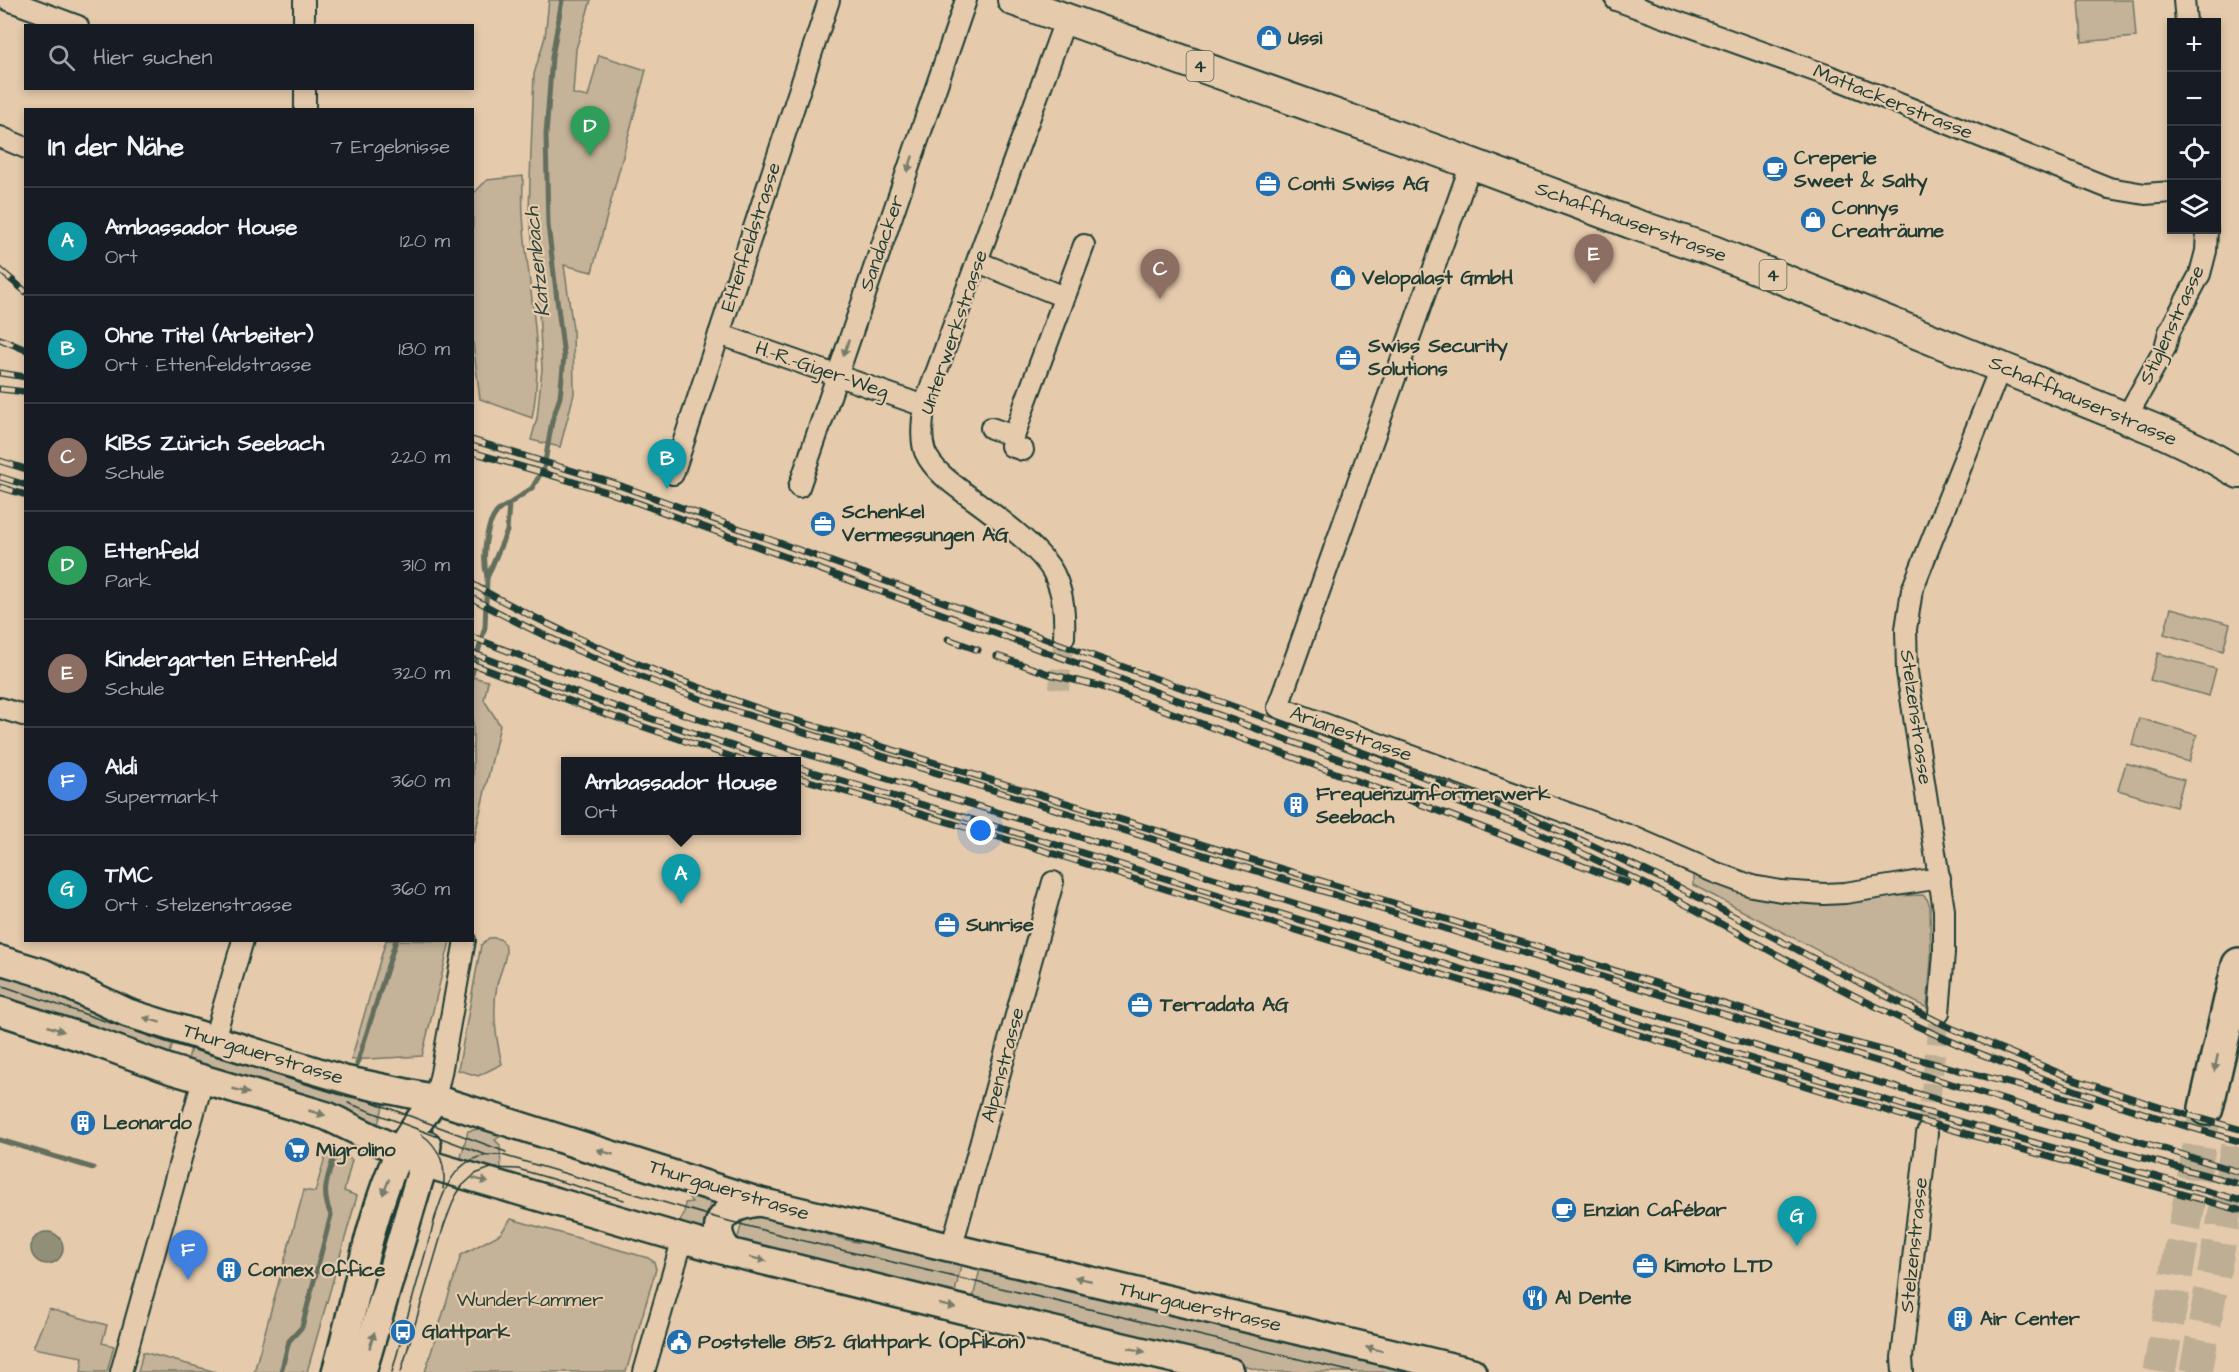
<!DOCTYPE html>
<html lang="de">
<meta charset="utf-8">
<style>
:root{--surface:#171b24;--page:#242831;--text:#f1f3f6;--muted:#9ea1a6;--line:#363941;--accent:#1f6fb2}
body{margin:0;font-family:"Architects Daughter",sans-serif;background:var(--page);color:var(--text)}
.controls{position:absolute;right:18px;top:18px;display:grid;overflow:hidden;border-radius:0px;box-shadow:0 3px 9px #0003}
.controls button{width:54px;height:54px;display:grid;place-items:center;padding:0;border:0;border-bottom:2px solid var(--line);background:var(--surface);color:var(--text);font:30px sans-serif}
.you{position:absolute;left:981px;top:831px;width:21px;height:21px;margin:-15px;border:4px solid #fff;border-radius:50%;background:#1a73e8;box-shadow:0 0 0 9px #1a73e833}
.badge{display:grid;place-items:center;width:39px;height:39px;border-radius:50%;background:var(--accent);color:#fff;font-size:20px;font-weight:700}
.pin{position:absolute;translate:-50% -50px;filter:drop-shadow(0 2px 3px #0008)}
.pin::after{content:'';position:absolute;top:32px;width:21px;height:18px;background:inherit;clip-path:polygon(0 0,100% 0,50% 100%)}
.popup{position:absolute;left:561px;top:757px;width:240px;height:78px;box-sizing:border-box;display:grid;place-content:center;border-radius:0px;background:var(--surface);filter:drop-shadow(0 2px 4px #0005);font-size:20px;white-space:nowrap;color:var(--muted)}
.popup b{font-size:22px;color:var(--text)}
.popup::after{content:'';position:absolute;left:50%;top:100%;margin-left:-12px;border:12px solid transparent;border-top-color:var(--surface)}
.list{margin:0;padding:0;list-style:none}
h2{display:flex;justify-content:space-between;align-items:center;height:78px;margin:0;padding:0 24px;font-size:26px}
h2 small{font-size:20px;font-weight:400;color:var(--muted)}
.list li{display:grid;grid-template-columns:39px 1fr auto;gap:18px;align-items:center;box-sizing:border-box;height:108px;padding:0 24px;border-top:2px solid var(--line)}
.list b{display:block;font-size:22px;white-space:nowrap}
.list p{margin:0;font-size:20px;white-space:nowrap;color:var(--muted)}
.list em{font-size:20px;font-style:normal;color:var(--muted)}
.icon{flex:none;width:33px;height:33px;fill:none;stroke:currentColor;stroke-width:2;stroke-linecap:round;stroke-linejoin:round}
.map{position:relative;flex:none;width:2239px;height:1372px;overflow:hidden}
.search{position:absolute;background:var(--surface);box-shadow:0 3px 9px #0003;left:24px;top:24px;width:450px;height:66px;display:flex;align-items:center;gap:15px;box-sizing:border-box;padding:0 21px;border-radius:0px;color:var(--muted);font-size:22px}
.panel{position:absolute;background:var(--surface);box-shadow:0 3px 9px #0003;left:24px;top:108px;width:450px;height:834px;border-radius:0px}
.map>svg:first-child{display:block}
</style>
<div class="map">
<svg width="2239" height="1372" viewBox="0 0 2239 1372">
<rect width="100%" height="100%" fill="#e5caac"/>
<filter id="ink" filterUnits="userSpaceOnUse"><feTurbulence type="fractalNoise" baseFrequency=".0167" numOctaves="2"/><feDisplacementMap in="SourceGraphic" scale="12" xChannelSelector="R" yChannelSelector="G"/><feConvolveMatrix kernelMatrix="1 2 1 2 8 2 1 2 1" color-interpolation-filters="sRGB"/></filter>
<g filter="url(#ink)">
<g fill="#c4b299" stroke="#727866" stroke-width="1.5">
<path d="M549,0H591L576,49L573,94L588,97L599,55L646,70L592,272L564,265L573,329L574,394L560,447L531,440L537,418L542,369L538,289L529,212L531,151L534,74L545,37Z"/>
<path d="M2079,0H2133L2136,37L2082,42Z"/>
<path d="M523,176C523,188 522,201 523,213C526,282 546,349 532,418L480,399L472,335L473,194L487,180Z"/>
<path d="M2171,608L2230,624L2223,651L2164,634Z"/>
<path d="M2158,653L2216,669L2209,696L2150,680Z"/>
<path d="M473,677L488,681L484,700L500,725L473,843Z"/>
<path d="M2139,718L2197,735L2189,762L2132,745Z"/>
<path d="M2126,763L2184,780L2176,807L2118,790Z"/>
<path d="M1693,873L1863,897L1923,895L1927,899L1930,906L1931,960L1927,1008L1693,885Z"/>
<path d="M489,938C497,937 505,939 506,949C507,960 499,974 497,985C492,1013 496,1038 502,1064L478,1076L458,1070L481,945Z"/>
<path d="M386,940L450,941L422,1056L351,1060Z"/>
<path d="M0,968L175,1036L168,1060L0,1003Z"/>
<path d="M193,1041L386,1097L378,1124L336,1105L299,1093L261,1088L186,1066Z"/>
<path d="M479,1129L501,1136L495,1140L500,1145L501,1172L470,1165L461,1157L468,1131Z"/>
<path d="M328,1147L352,1160L344,1191L357,1196L307,1372H254L304,1190L315,1192Z"/>
<path d="M689,1188L713,1195L701,1235L680,1222L684,1213L685,1203L692,1202L687,1195Z"/>
<path d="M744,1214L755,1215L855,1242L890,1244L962,1261L954,1297L736,1245Z"/>
<path d="M511,1219L648,1258L654,1262L656,1269L626,1372H425L461,1255L500,1234Z"/>
<path d="M981,1265L1423,1372H1268L972,1302Z"/>
<path d="M49,1309L107,1325L102,1343L114,1346L107,1372H81L83,1357L33,1348Z"/>
<path d="M143,1352L216,1372H138Z"/>
</g>
<circle fill="#928f79" stroke="#646e5d" stroke-width="1.5" cx="47" cy="1248" r="16"/>
<g fill="none" stroke-linecap="round" stroke-linejoin="round">
<g stroke="#646e5d" stroke-width="5">
<path d="M487,577C482,559 485,526 497,512C500,508 506,506 509,504"/>
<path d="M472,674L485,627L487,578L507,531L509,504L532,488L544,468L552,421L560,397L564,357L548,225L546,135L552,57L562,0"/>
<path d="M357,1064L396,940"/>
<path d="M0,1140L93,1168"/>
<path d="M281,1372L289,1341L302,1327L331,1215C320,1191 328,1177 335,1154"/>
</g>
<g stroke="#bdae94" stroke-width="20" stroke-dasharray="20 10" stroke-linecap="butt">
<path d="M1059,689L1064,637"/>
<path d="M1927,1133L1939,1013"/>
</g>
<g stroke="#bdae94" stroke-width="33" stroke-dasharray="33 16" stroke-linecap="butt">
<path d="M2159,1372L2206,1108"/>
<path d="M2196,1372L2239,1135"/>
</g>
<g stroke="#1f3d34" stroke-width="24">
<g id="street">
<path d="M8,0L78,26"/>
<path d="M1616,0L1832,77L2109,188L2145,194L2172,192"/>
<path d="M2184,0L2186,22"/>
<path d="M304,26V0"/>
<path d="M305,88V110"/>
<path d="M0,137L26,148"/>
<path d="M1471,164L1278,707L1633,837L1714,872L1752,886L1781,891L1824,894L1845,893L1940,878"/>
<path d="M978,262L1064,297"/>
<path d="M719,334L924,406"/>
<path d="M2126,418L2165,348L2169,332L2200,274L2206,251L2207,230"/>
<path d="M991,428L1014,436"/>
<path d="M1023,450L1011,446L1026,401L1084,245"/>
<path d="M673,474L829,0"/>
<path d="M799,487L966,0"/>
<path d="M1064,637C1065,615 1064,595 1054,574C1041,548 991,512 966,494C951,483 933,470 925,452C920,437 923,421 924,406L1066,18"/>
<path d="M0,708L26,716"/>
<path d="M1939,1013L1944,953V910L1907,672L1906,629L1912,590L2001,366"/>
<path d="M214,1039L243,940"/>
<path d="M435,1099L441,1073L465,940"/>
<path d="M951,1249L1053,882"/>
<path d="M121,1372L203,1080"/>
<path d="M644,1372L683,1238"/>
<path d="M1903,1372L1902,1358L1927,1133"/>
</g>
</g>
<g stroke="#1f3d34" stroke-width="32">
<g id="secondary">
<path d="M0,960L43,973L128,1013L344,1080L435,1099L760,1202L1472,1372"/>
<path d="M0,1011L87,1039L172,1070L327,1116L424,1163L444,1169L729,1252L960,1309L1230,1372"/>
<path d="M729,1252C703,1221 730,1205 760,1202"/>
<path d="M336,1372C357,1299 367,1222 399,1153C408,1134 423,1116 435,1099"/>
<path d="M362,1372L424,1163L427,1145"/>
</g>
</g>
<g stroke="#1f3d34" stroke-width="34">
<path id="primary" d="M1013,0L1435,150L1631,223L1713,251L2161,432L2201,451L2239,473"/>
</g>
<g stroke="#1f3d34" stroke-width="38">
<path id="highway" d="M2206,1108L2239,965"/>
</g>
<use href="#street" stroke="#e5caac" stroke-width="20"/>
<use href="#secondary" stroke="#e5caac" stroke-width="27"/>
<use href="#primary" stroke="#e5caac" stroke-width="30"/>
<use href="#highway" stroke="#e5caac" stroke-width="33"/>
<g stroke="#1f3d34" stroke-width="1.5">
<path d="M0,985L166,1042L367,1100L506,1152"/>
<path d="M348,1103L489,1156"/>
<path d="M421,1134C440,1147 447,1167 443,1189"/>
<path d="M434,1221C445,1186 457,1151 502,1155L721,1219L800,1240L1353,1372"/>
<path d="M443,1228L455,1197L462,1186L475,1174L491,1168L518,1169L624,1200"/>
<path d="M392,1372L436,1215"/>
<path d="M401,1372L445,1222"/>
</g>
<g stroke="#1f3d34" stroke-width="7">
<g id="rail">
<path d="M0,270L26,292"/>
<path d="M0,339L26,350"/>
<path d="M0,373L26,377"/>
<path d="M0,389L26,392"/>
<path d="M472,440L613,483L1321,738L1522,814L1581,840L1673,884L1860,983L1951,1028L2076,1080L2159,1107L2239,1129"/>
<path d="M472,452L608,492L1520,825C1573,848 1626,874 1679,901C1757,943 1834,988 1915,1025C2020,1074 2128,1111 2239,1141"/>
<path d="M0,461L26,469"/>
<path d="M0,477L26,485"/>
<path d="M0,487L26,495"/>
<path d="M472,584C568,639 668,678 772,713L1832,1037L2089,1104"/>
<path d="M472,598C557,646 647,681 738,712L2239,1172"/>
<path d="M472,637C706,730 949,796 1188,870C1537,979 1886,1090 2239,1184"/>
<path d="M948,639L978,650"/>
<path d="M472,653L593,699L780,762"/>
<path d="M997,656L1049,674L1099,686L1447,814L1627,883"/>
<path d="M472,664L594,710L747,762"/>
<path d="M796,767L1044,841L1915,1109L2239,1200"/>
<path d="M796,777L1042,850L1273,923L1914,1119L2239,1210"/>
</g>
</g>
<use href="#rail" stroke="#e5caac" stroke-width="4.5" stroke-dasharray="14" stroke-linecap="butt"/>
</g>
<defs><path id="oneway-solid" d="M-6-.8H1V-3.2L6.5 0L1 3.2V.8H-6Z" transform="scale(1.5)"/></defs>
<g fill="#787c6a">
<use href="#oneway-solid" transform="translate(910 164) rotate(109)"/>
<use href="#oneway-solid" transform="translate(846 348) rotate(109)"/>
<use href="#oneway-solid" transform="translate(152 1020) rotate(-163)"/>
<use href="#oneway-solid" transform="translate(56 1029) rotate(18)"/>
<use href="#oneway-solid" transform="translate(2216 1063) rotate(102)"/>
<use href="#oneway-solid" transform="translate(241 1091) rotate(16)"/>
<use href="#oneway-solid" transform="translate(317 1113) rotate(16)"/>
<use href="#oneway-solid" transform="translate(605 1152) rotate(-163)"/>
<use href="#oneway-solid" transform="translate(480 1180) rotate(16)"/>
<use href="#oneway-solid" transform="translate(386 1187) rotate(111)"/>
<use href="#oneway-solid" transform="translate(758 1259) rotate(14)"/>
<use href="#oneway-solid" transform="translate(1083 1279) rotate(-167)"/>
<use href="#oneway-solid" transform="translate(947 1306) rotate(14)"/>
<use href="#oneway-solid" transform="translate(372 1340) rotate(-73)"/>
<use href="#oneway-solid" transform="translate(1374 1349) rotate(-166)"/>
<use href="#oneway-solid" transform="translate(1137 1350) rotate(13)"/>
</g>
</g>
<defs>
<g id="shop-disc" transform="scale(1.35)"><circle r="9.5" fill="#1f6fb2" stroke="#e5caac"/><path d="M-5-2.5h2.3a2.7 3.5 0 0 1 5.4 0H5L5.5 6h-11ZM-1.5-2.5h3a1.5 2.3 0 0 0-3 0Z" fill="#fff"/></g>
<g id="cafe-disc" transform="scale(1.35)"><circle r="9.5" fill="#1f6fb2" stroke="#e5caac"/><path d="M-5.5-4.5H6V0H3Q3 3.5 0 3.5H-2.5Q-5.5 3.5-5.5 0ZM3-3.2v2h1.7v-2ZM-6 4.5H4V6H-6Z" fill="#fff"/></g>
<g id="office-disc" transform="scale(1.35)"><circle r="9.5" fill="#1f6fb2" stroke="#e5caac"/><path d="M-6-3h4V-5.5h4V-3h4V5H-6ZM-1-4.5V-3h2v-1.5ZM-6 0V1H6V0Z" fill="#fff"/></g>
<g id="building-disc" transform="scale(1.35)"><circle r="9.5" fill="#1f6fb2" stroke="#e5caac"/><path d="M-4-6H4V6H1V3H-1V6H-4ZM-2.5-4.3h1.7v1.8h-1.7ZM.8-4.3h1.7v1.8H.8ZM-2.5-1h1.7V.8h-1.7ZM.8-1h1.7V.8H.8Z" fill="#fff"/></g>
<g id="supermarket-disc" transform="scale(1.35)"><circle r="9.5" fill="#1f6fb2" stroke="#e5caac"/><path d="M-6-5.5h2.5l.6 2H6L4.5 2H-2.5L-4.4-4H-6ZM-1.5 3.2a1.3 1.3 0 1 0 .1 0ZM3 3.2a1.3 1.3 0 1 0 .1 0Z" fill="#fff"/></g>
<g id="restaurant-disc" transform="scale(1.35)"><circle r="9.5" fill="#1f6fb2" stroke="#e5caac"/><path d="M-5-6h1v4h1v-4h1v4h1v-4h1v5L-1.5 .5V6h-2V.5L-5-1ZM5-6V6H3V1.5H1.5Q1.5-4 5-6Z" fill="#fff"/></g>
<g id="bus-disc" transform="scale(1.35)"><circle r="9.5" fill="#1f6fb2" stroke="#e5caac"/><path d="M-5-6H5V4H4V6H2V4H-2V6H-4V4H-5ZM-3.5-4V0h7V-4ZM-3.5 1.2v1.5H-2V1.2ZM2 1.2v1.5H3.5V1.2Z" fill="#fff"/></g>
<g id="civic-disc" transform="scale(1.35)"><circle r="9.5" fill="#1f6fb2" stroke="#e5caac"/><path d="M-.6-6.5H3V-4.5H.6V-3L4-1V1h2V6H-6V1h2V-1L-.6-3ZM-1.2 2.5V6h2.4V2.5Z" fill="#fff"/></g>
</defs>
<g fill-rule="evenodd">
<use href="#shop-disc" x="1269" y="38"/>
<use href="#cafe-disc" x="1775" y="169"/>
<use href="#office-disc" x="1268" y="184"/>
<use href="#shop-disc" x="1813" y="220"/>
<use href="#shop-disc" x="1343" y="278"/>
<use href="#office-disc" x="1348" y="358"/>
<use href="#office-disc" x="823" y="524"/>
<use href="#building-disc" x="1296" y="805"/>
<use href="#office-disc" x="947" y="925"/>
<use href="#office-disc" x="1140" y="1005"/>
<use href="#building-disc" x="83" y="1123"/>
<use href="#supermarket-disc" x="297" y="1150"/>
<use href="#cafe-disc" x="1564" y="1210"/>
<use href="#office-disc" x="1645" y="1266"/>
<use href="#building-disc" x="229" y="1270"/>
<use href="#restaurant-disc" x="1535" y="1298"/>
<use href="#building-disc" x="1960" y="1319"/>
<use href="#bus-disc" x="403" y="1332"/>
<use href="#civic-disc" x="679" y="1342"/>
</g>
<g text-anchor="middle" dominant-baseline="central" stroke-width="4.5" stroke-linejoin="round" paint-order="stroke">
<g fill="#e5caac" stroke="#5a6758" stroke-width="1.5">
<rect x="1186.5" y="51" width="27" height="30" rx="4.5"/>
<rect x="1759.5" y="260" width="27" height="30" rx="4.5"/>
</g>
<g font-size="18" font-weight="bold" fill="#1f3d34">
<text x="1200" y="66">4</text>
<text x="1773" y="275">4</text>
</g>
<g font-size="20" font-weight="bold" fill="#1f3d34" stroke="#e5caac" text-anchor="start">
<text x="1288" y="38">Ussi</text>
<text x="1794" y="158">Creperie<tspan x="1794" dy="23">Sweet &amp; Salty</tspan></text>
<text x="1288" y="184">Conti Swiss AG</text>
<text x="1832" y="208">Connys<tspan x="1832" dy="23">Creaträume</tspan></text>
<text x="1362" y="278">Velopalast GmbH</text>
<text x="1368" y="346">Swiss Security<tspan x="1368" dy="23">Solutions</tspan></text>
<text x="842" y="512">Schenkel<tspan x="842" dy="23">Vermessungen AG</tspan></text>
<text x="1316" y="794">Frequenzumformerwerk<tspan x="1316" dy="23">Seebach</tspan></text>
<text x="966" y="925">Sunrise</text>
<text x="1160" y="1005">Terradata AG</text>
<text x="103" y="1123">Leonardo</text>
<text x="316" y="1150">Migrolino</text>
<text x="1584" y="1210">Enzian Cafébar</text>
<text x="1664" y="1266">Kimoto LTD</text>
<text x="248" y="1270">Connex Office</text>
<text x="1555" y="1298">Al Dente</text>
<text x="1980" y="1319">Air Center</text>
<text x="422" y="1332">Glattpark</text>
<text x="698" y="1342">Poststelle 8152 Glattpark (Opfikon)</text>
</g>
<g font-size="20" fill="#1f3d34" stroke="#e5caac">
<text transform="translate(1893 102) rotate(22)">Mattackerstrasse</text>
<text transform="translate(1631 222) rotate(20)">Schaffhauserstrasse</text>
<text transform="translate(751 237) rotate(-72)">Ettenfeldstrasse</text>
<text transform="translate(882 243) rotate(-71)">Sandacker</text>
<text transform="translate(2172 325) rotate(-65)">Stiglenstrasse</text>
<text transform="translate(954 332) rotate(-71)">Unterwerkstrasse</text>
<text transform="translate(822 370) rotate(19)">H.-R.-Giger-Weg</text>
<text transform="translate(2083 401) rotate(23)">Schaffhauserstrasse</text>
<text transform="translate(1916 717) rotate(82)">Stelzenstrasse</text>
<text transform="translate(1351 734) rotate(20)">Arianestrasse</text>
<text transform="translate(263 1054) rotate(17)">Thurgauerstrasse</text>
<text transform="translate(1003 1065) rotate(-75)">Alpenstrasse</text>
<text transform="translate(729 1190) rotate(17)">Thurgauerstrasse</text>
<text transform="translate(1914 1245) rotate(-84)">Stelzenstrasse</text>
<text transform="translate(1200 1307) rotate(13)">Thurgauerstrasse</text>
</g>
<g font-size="20" fill="#274339" stroke="#e5caac">
<text x="530" y="1300">Wunderkammer</text>
</g>
<g font-size="21" font-style="italic" fill="#2a453b" stroke="#e5caac">
<text transform="translate(537 262) rotate(-96)">Katzenbach</text>
</g>
</g>
</svg>
<div class="controls">
<button>+</button>
<button>−</button>
<button><svg class="icon" aria-label="locate" viewBox="0 0 24 24"><circle cx="12" cy="12" r="6"/><path d="M12 2v4M12 18v4M2 12h4M18 12h4"/></svg></button>
<button><svg class="icon" aria-label="layers" viewBox="0 0 24 24"><path d="M12 4l9 5-9 5-9-5zM3 14l9 5 9-5"/></svg></button>
</div>
<div class="you"></div>
<div class="pin badge" style="left:681px;top:904px;background:#0f9aa8">A</div>
<div class="popup"><b>Ambassador House</b>Ort</div>
<div class="pin badge" style="left:667px;top:489px;background:#0f9aa8">B</div>
<div class="pin badge" style="left:1160px;top:299px;background:#8d6e63">C</div>
<div class="pin badge" style="left:590px;top:156px;background:#2e9e5b">D</div>
<div class="pin badge" style="left:1594px;top:284px;background:#8d6e63">E</div>
<div class="pin badge" style="left:188px;top:1280px;background:#3f7fe0">F</div>
<div class="pin badge" style="left:1797px;top:1246px;background:#0f9aa8">G</div>
<div class="search"><svg class="icon" aria-label="search" viewBox="0 0 24 24"><circle cx="10" cy="10" r="6"/><path d="M15 15l6 6"/></svg>Hier suchen</div>
<section class="panel">
<h2>In der Nähe<small>7 Ergebnisse</small></h2>
<ul class="list">
<li><span class="badge" style="background:#0f9aa8">A</span><div><b>Ambassador House</b><p>Ort</p></div><em>120 m</em></li>
<li><span class="badge" style="background:#0f9aa8">B</span><div><b>Ohne Titel (Arbeiter)</b><p>Ort · Ettenfeldstrasse</p></div><em>180 m</em></li>
<li><span class="badge" style="background:#8d6e63">C</span><div><b>KIBS Zürich Seebach</b><p>Schule</p></div><em>220 m</em></li>
<li><span class="badge" style="background:#2e9e5b">D</span><div><b>Ettenfeld</b><p>Park</p></div><em>310 m</em></li>
<li><span class="badge" style="background:#8d6e63">E</span><div><b>Kindergarten Ettenfeld</b><p>Schule</p></div><em>320 m</em></li>
<li><span class="badge" style="background:#3f7fe0">F</span><div><b>Aldi</b><p>Supermarkt</p></div><em>360 m</em></li>
<li><span class="badge" style="background:#0f9aa8">G</span><div><b>TMC</b><p>Ort · Stelzenstrasse</p></div><em>360 m</em></li>
</ul>
</section>
</div>
